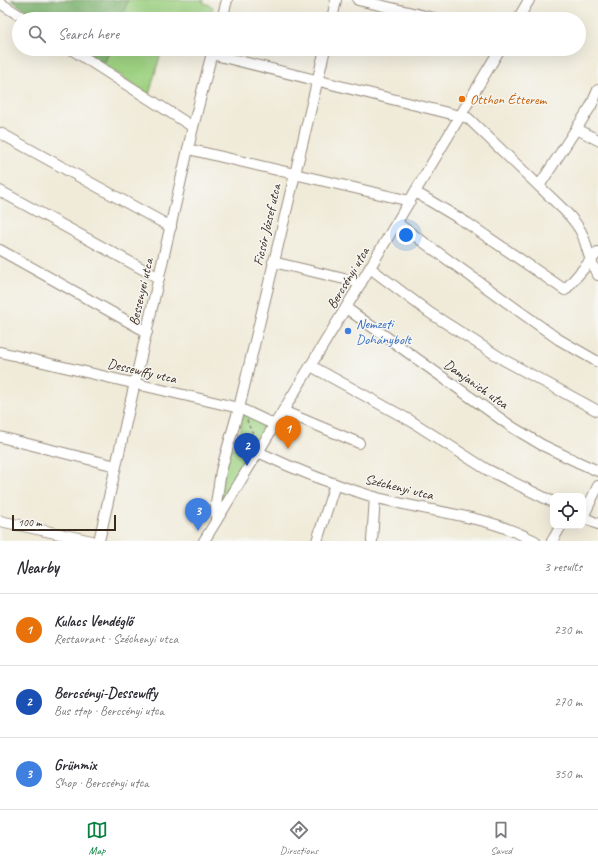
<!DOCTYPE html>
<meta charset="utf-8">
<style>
:root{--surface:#fff;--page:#f2f2f3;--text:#2b2b33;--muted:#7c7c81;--line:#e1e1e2;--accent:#0b8043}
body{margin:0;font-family:Caveat,sans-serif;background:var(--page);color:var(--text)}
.controls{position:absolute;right:12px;bottom:12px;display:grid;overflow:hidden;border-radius:8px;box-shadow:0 4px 16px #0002}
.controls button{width:36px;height:36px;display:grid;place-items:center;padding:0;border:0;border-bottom:1px solid var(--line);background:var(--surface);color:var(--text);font:20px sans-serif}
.scale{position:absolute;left:12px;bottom:10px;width:104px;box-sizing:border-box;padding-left:4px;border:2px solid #3b2a1e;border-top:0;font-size:11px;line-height:14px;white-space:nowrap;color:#3b2a1e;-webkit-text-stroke:3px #f6f6f2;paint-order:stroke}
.you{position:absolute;left:406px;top:235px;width:14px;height:14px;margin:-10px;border:3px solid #fff;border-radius:50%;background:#1a73e8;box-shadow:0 0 0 6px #1a73e833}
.badge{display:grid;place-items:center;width:26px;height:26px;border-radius:50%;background:var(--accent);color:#fff;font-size:13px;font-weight:700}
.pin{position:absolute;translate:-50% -33px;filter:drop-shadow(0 1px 2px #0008)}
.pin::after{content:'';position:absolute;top:21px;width:14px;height:12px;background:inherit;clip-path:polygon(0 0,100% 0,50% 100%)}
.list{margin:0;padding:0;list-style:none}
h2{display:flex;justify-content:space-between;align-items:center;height:52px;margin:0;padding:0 16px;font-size:17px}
h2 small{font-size:13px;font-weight:400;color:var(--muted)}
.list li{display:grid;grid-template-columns:26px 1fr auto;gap:12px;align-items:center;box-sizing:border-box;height:72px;padding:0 16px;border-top:1px solid var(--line)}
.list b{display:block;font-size:15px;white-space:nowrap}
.list p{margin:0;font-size:13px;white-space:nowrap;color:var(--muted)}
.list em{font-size:13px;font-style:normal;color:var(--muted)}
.icon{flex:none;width:22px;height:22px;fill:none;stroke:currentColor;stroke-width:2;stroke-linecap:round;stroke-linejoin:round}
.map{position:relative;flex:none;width:598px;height:541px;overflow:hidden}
.search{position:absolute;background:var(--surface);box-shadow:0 4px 16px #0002;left:12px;right:12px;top:12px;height:44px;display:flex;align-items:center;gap:10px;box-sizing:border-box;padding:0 14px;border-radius:22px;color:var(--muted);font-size:15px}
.sheet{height:268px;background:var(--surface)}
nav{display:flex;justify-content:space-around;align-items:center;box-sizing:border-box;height:56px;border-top:1px solid var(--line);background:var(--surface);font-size:11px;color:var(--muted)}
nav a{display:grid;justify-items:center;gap:2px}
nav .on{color:var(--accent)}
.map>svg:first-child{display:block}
</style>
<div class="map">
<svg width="598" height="541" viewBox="0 0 598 541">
<rect width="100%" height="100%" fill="#f6f6f2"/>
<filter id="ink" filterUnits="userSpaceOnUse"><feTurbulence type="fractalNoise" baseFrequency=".025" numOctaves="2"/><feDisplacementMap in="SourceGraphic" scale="8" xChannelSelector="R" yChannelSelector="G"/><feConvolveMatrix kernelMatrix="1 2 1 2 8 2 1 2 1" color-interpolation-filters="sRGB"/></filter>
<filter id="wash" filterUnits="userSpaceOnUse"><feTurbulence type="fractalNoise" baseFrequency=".012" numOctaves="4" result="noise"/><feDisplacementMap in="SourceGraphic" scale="16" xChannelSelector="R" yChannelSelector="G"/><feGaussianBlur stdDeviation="0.9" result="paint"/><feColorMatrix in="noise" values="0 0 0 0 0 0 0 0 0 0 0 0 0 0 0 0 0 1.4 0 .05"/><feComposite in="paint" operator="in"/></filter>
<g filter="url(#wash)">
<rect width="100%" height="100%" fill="#f0ebd9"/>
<g fill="#9ed282" stroke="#6c7e50">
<path d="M128,0H204L203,2L213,7L209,19H174L172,18L171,19H121Z"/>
<path d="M110,49H162L149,95L104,64Z"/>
<path d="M239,408L275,425L216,512L228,447L234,449L241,425L235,423Z"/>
</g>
<g fill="#7eb470" stroke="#5c6f47">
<path d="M11,0H128L121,19H38Z"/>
<path d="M82,49H110L104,64Z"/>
</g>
</g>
<g filter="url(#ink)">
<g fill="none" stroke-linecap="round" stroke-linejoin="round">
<g stroke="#968a7c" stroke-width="12">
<g id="minor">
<path d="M358,0L438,19"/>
<path d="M0,3L25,19"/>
<path d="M222,19L227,0"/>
<path d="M332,19L336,0"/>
<path d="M518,19L529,0"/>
<path d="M71,49L193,127"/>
<path d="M211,54L468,118L564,210C572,218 579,226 583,236C588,250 590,263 598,275"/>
<path d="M577,129L598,140"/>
<path d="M0,133L171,227"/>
<path d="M188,149L410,201"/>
<path d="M539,186L591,106L598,90"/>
<path d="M0,191L159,278"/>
<path d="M415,192L467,223L565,290L598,252"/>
<path d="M397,223L558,339L598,362"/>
<path d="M0,250L147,332"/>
<path d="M273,262L361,283"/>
<path d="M370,268L430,313L504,360L598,411"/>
<path d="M346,308L512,427L542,445L580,463L598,471"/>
<path d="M0,352L239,408L275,425"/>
<path d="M311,366L411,421L486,469L553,502"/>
<path d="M283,411L359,443"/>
<path d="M0,437L116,466"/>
<path d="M258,452C296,470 334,485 374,497C411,507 448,512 484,521C502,526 519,533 535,541"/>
<path d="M583,517L598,486"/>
<path d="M583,517L598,524"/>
<path d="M0,521L92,541"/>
<path d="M216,521V504L221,471L239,408L325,49"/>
<path d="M99,541L193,127L213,49"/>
<path d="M204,541L356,291L500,49"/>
<path d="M317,541L335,484"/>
<path d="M372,541L375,497"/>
<path d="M552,541L561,526"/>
</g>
</g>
<path stroke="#968a7c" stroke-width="1.5" stroke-dasharray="3 3" stroke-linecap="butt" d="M247,420C249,428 253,433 257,439"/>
<use href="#minor" stroke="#fff" stroke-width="10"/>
</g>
</g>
<circle fill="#e8710a" stroke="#f6f6f2" stroke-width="1.5" cx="462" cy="99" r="4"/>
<circle fill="#3f7fe0" stroke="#f6f6f2" stroke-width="1.5" cx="348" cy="331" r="4"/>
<g text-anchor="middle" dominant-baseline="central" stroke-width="3" stroke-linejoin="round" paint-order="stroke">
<g font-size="14" fill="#c56008" stroke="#f6f6f2" text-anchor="start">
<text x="470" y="99">Otthon Étterem</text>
</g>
<g font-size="14" fill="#3b2a1e" stroke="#f6f6f2">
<text transform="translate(267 225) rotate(-77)">Ficsór József utca</text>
<text transform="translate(348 278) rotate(-59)">Bercsényi utca</text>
<text transform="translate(141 292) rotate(-77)">Bessenyei utca</text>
<text transform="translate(142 371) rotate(13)">Dessewffy utca</text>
<text transform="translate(476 384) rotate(35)">Damjanich utca</text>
<text transform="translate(399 487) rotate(14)">Széchenyi utca</text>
</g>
<g font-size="14" fill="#366cbe" stroke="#f6f6f2" text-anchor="start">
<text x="356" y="323">Nemzeti<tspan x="356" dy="16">Dohánybolt</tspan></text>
</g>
</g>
</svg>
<div class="controls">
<button><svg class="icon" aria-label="locate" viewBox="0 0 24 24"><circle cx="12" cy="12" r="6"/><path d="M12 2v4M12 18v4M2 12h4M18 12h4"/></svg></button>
</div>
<div class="scale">100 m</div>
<div class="you"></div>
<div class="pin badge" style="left:288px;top:449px;background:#e8710a">1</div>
<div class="pin badge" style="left:247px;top:466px;background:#1a4fb4">2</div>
<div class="pin badge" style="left:198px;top:531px;background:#3f7fe0">3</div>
<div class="search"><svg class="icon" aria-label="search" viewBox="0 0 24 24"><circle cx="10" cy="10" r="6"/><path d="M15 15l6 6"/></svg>Search here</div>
</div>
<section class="sheet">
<h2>Nearby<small>3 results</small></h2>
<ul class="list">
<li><span class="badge" style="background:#e8710a">1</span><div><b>Kulacs Vendéglő</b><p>Restaurant · Széchenyi utca</p></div><em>230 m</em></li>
<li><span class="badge" style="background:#1a4fb4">2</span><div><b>Bercsényi-Dessewffy</b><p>Bus stop · Bercsényi utca</p></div><em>270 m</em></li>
<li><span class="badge" style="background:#3f7fe0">3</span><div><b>Grünmix</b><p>Shop · Bercsényi utca</p></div><em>350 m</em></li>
</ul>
</section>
<nav>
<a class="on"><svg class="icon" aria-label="map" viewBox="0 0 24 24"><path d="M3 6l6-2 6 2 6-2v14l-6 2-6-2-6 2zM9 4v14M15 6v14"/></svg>Map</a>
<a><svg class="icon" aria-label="directions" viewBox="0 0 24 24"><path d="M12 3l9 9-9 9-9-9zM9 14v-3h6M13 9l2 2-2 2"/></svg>Directions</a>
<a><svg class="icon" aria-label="saved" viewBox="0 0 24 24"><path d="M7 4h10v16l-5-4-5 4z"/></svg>Saved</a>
</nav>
